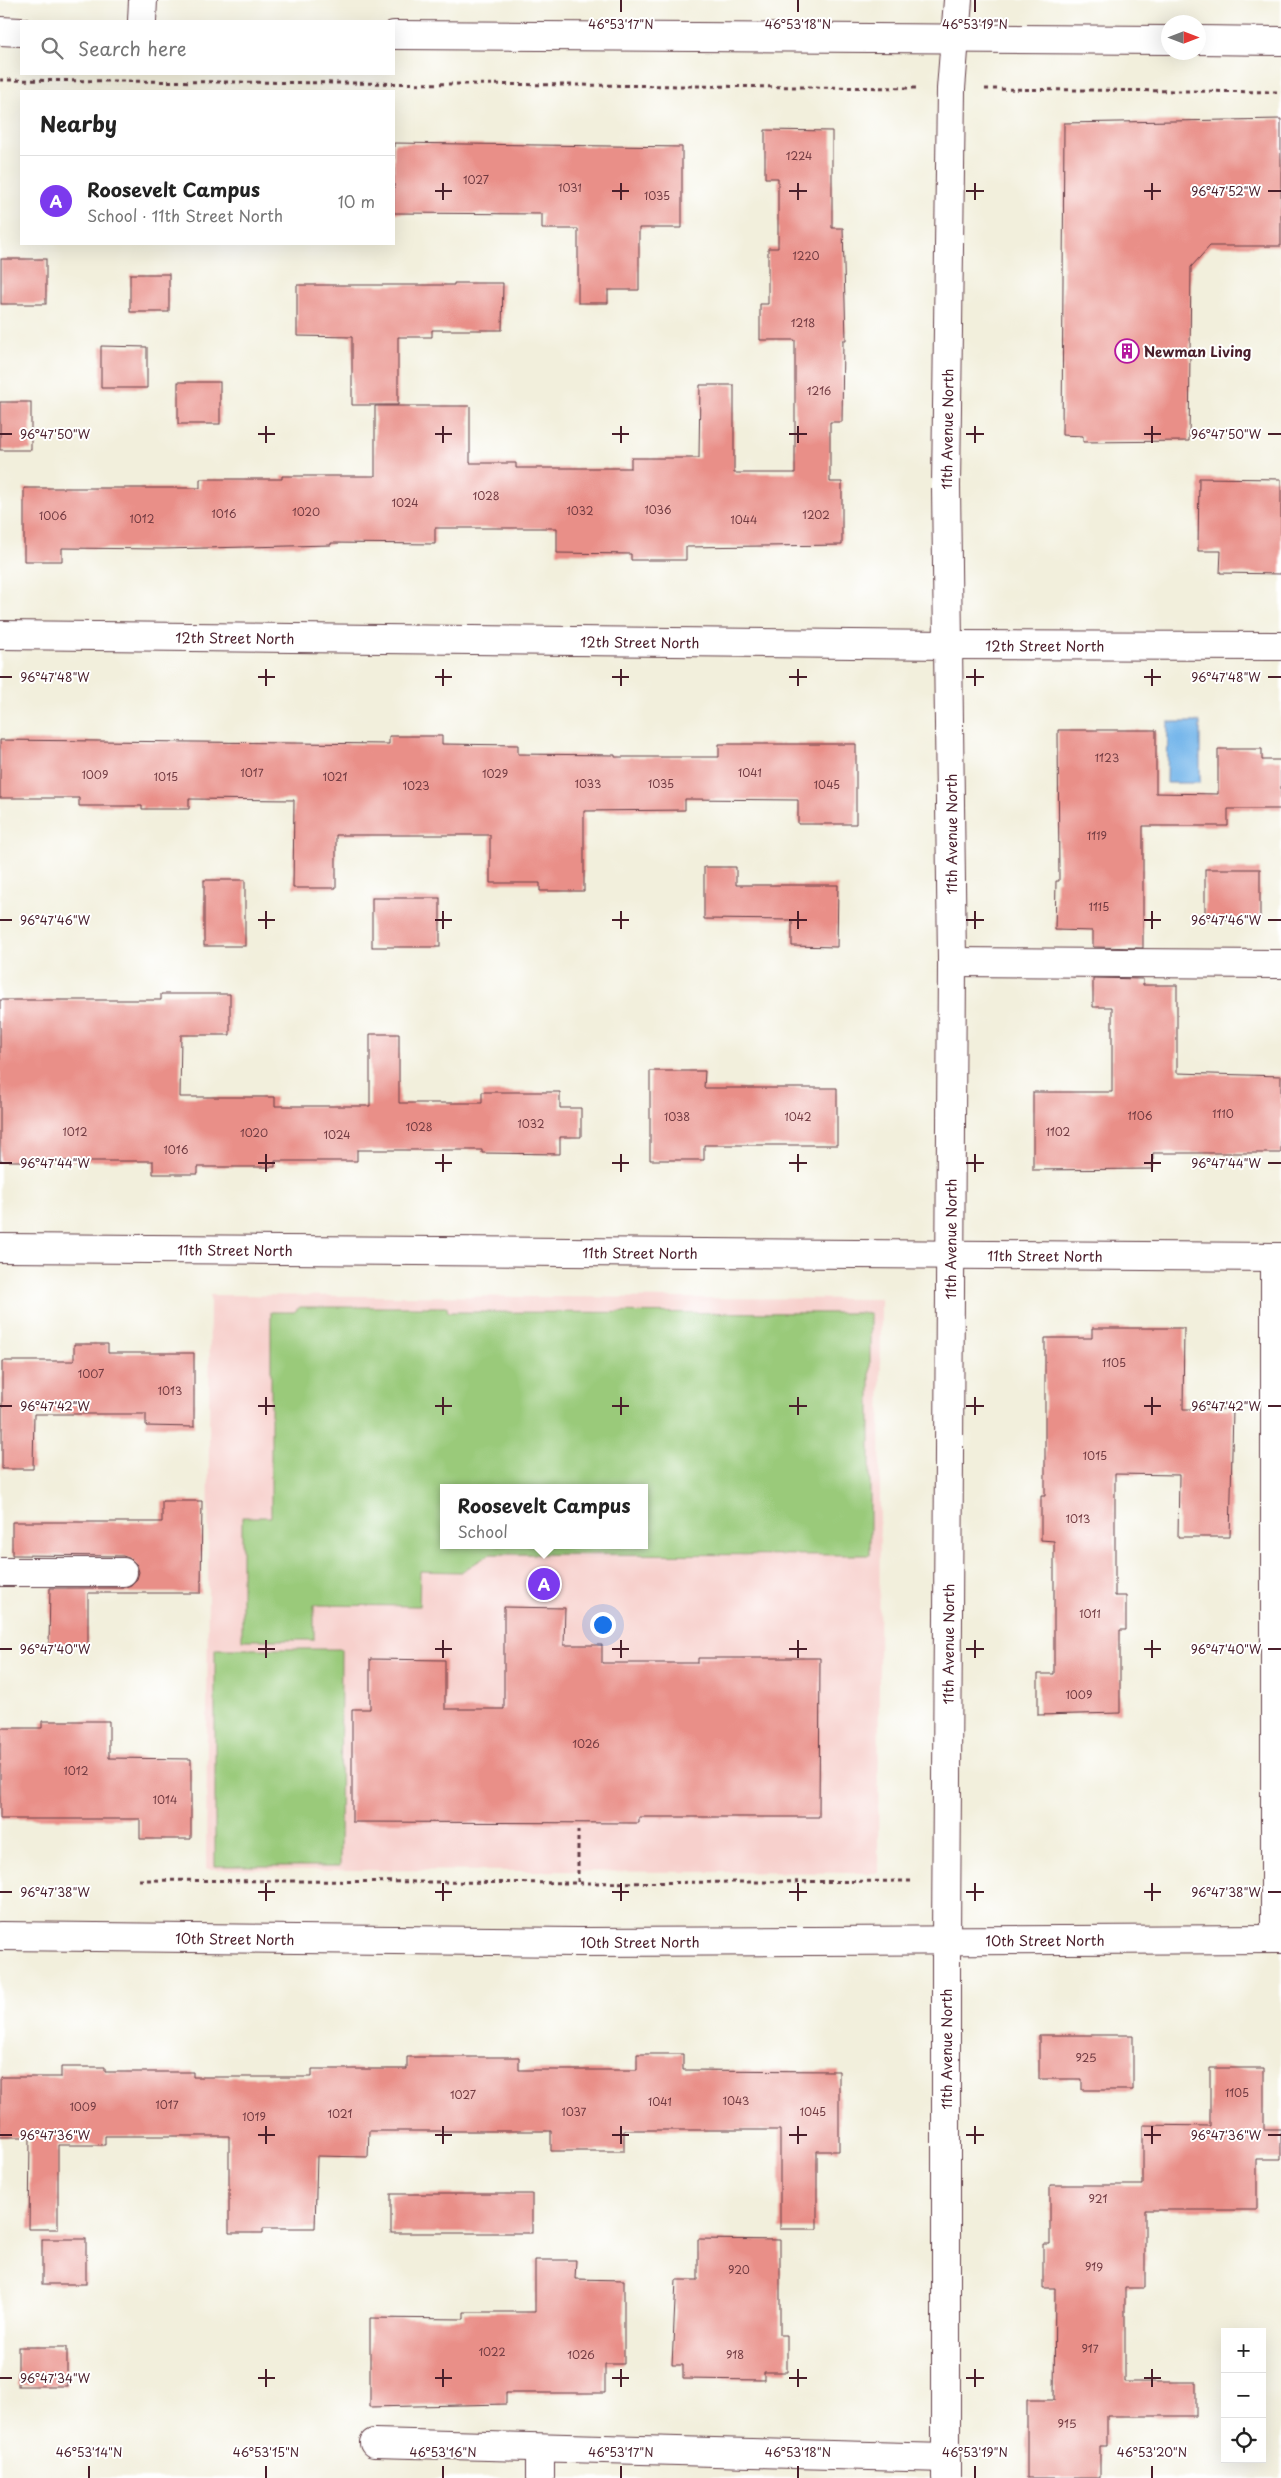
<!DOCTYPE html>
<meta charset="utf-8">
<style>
:root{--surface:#fff;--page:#f2f2f2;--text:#222;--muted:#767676;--line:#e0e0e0;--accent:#7c3aed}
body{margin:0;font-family:"Playpen Sans",sans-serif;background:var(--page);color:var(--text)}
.controls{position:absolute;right:15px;bottom:15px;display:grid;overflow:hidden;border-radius:0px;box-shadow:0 5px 20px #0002}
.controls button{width:45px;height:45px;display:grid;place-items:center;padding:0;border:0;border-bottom:1px solid var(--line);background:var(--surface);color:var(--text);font:25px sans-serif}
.compass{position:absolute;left:1161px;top:15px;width:45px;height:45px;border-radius:50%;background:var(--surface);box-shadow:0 5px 20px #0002;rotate:90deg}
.you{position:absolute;left:602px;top:1624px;width:18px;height:18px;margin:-12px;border:4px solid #fff;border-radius:50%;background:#1a73e8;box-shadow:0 0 0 8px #1a73e833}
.badge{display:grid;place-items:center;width:32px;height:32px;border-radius:50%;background:var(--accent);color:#fff;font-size:16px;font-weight:700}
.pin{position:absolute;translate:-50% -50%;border:2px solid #fff;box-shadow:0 1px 5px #0006}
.popup{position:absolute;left:440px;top:1484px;width:208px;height:65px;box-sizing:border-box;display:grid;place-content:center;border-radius:0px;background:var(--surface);filter:drop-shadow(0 1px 4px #0005);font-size:16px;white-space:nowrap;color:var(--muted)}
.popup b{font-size:19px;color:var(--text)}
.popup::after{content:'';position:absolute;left:50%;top:100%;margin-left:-10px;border:10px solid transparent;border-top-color:var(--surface)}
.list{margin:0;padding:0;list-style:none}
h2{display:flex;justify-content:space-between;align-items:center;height:65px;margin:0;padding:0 20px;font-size:21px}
h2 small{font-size:16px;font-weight:400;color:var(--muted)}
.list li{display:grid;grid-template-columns:32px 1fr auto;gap:15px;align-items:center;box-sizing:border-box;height:90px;padding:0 20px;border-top:1px solid var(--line)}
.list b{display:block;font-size:19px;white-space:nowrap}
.list p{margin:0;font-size:16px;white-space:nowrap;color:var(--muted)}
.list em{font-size:16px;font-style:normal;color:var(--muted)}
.icon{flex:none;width:28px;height:28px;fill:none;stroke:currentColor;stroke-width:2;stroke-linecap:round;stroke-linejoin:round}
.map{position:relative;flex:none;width:1281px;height:2478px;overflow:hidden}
.search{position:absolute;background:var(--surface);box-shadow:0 5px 20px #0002;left:20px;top:20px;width:375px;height:55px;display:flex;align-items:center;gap:12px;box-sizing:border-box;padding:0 18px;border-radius:0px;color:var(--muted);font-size:19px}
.panel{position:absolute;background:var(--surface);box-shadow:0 5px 20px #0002;left:20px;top:90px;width:375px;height:155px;border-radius:0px}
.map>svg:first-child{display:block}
</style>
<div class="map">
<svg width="1281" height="2478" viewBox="0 0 1281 2478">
<rect width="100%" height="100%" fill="#fff"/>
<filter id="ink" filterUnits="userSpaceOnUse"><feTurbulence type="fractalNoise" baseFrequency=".02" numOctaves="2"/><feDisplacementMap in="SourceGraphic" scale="10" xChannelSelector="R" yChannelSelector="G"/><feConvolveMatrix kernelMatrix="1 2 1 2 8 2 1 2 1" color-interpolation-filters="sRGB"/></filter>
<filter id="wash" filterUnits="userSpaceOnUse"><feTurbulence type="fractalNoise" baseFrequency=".0096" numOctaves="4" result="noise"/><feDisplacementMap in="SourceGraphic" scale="20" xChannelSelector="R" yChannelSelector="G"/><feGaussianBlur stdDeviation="1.12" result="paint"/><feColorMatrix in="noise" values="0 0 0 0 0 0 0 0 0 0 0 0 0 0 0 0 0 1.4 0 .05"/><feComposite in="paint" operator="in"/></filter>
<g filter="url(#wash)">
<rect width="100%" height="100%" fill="#f2efdc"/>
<path fill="#f7d0cc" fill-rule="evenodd" d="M210,1295L881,1299L878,1873L206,1869ZM444,1488H644V1545H444Z"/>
<g fill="#9aca7a" stroke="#727452" fill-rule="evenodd">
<path d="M300,1307H447L448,1312L870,1313V1555L490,1554L461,1572L420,1571L419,1606L314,1605V1640H242V1517H271V1312H294ZM444,1488H644V1545H444Z"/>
<path d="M215,1649H341L340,1866H215Z"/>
</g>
<path fill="#77b7eb" stroke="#606b8b" d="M1168,722H1200V783H1167Z"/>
<g id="blocks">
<g fill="#e98f88">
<path d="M1281,119V246H1210L1191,267L1189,441L1083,442V436L1062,435L1064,123Z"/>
<path d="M765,130L832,131V228H843L846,340H843L842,422H830V482H842V545L686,547V560H631V554L557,553V528H435V544L331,543V545L164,549L62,548V561H24V488H200V479H282V476H375V406H470V463H516V468H631V458H699L700,385H734V473H795V340H760V304H768V248H778V178H765Z"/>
<path d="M394,143L682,147V228H639V290H608V303H578V229H542V214L394,213Z"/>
<rect x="1" y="259" width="45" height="45"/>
<rect x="130" y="274" width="39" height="38"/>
<path d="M454,283H503L502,330H432V337H398V405H352V337L297,336V285H454Z"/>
<path d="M101,346L147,347V388H101Z"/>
<rect x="178" y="382" width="42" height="42"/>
<rect x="0" y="402" width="31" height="48"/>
<path d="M1199,478L1281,479V574L1220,573L1221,551H1198Z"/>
<path d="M1058,730H1156V793L1218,794V749H1262V760H1281V809H1228V826H1143V948L1093,947V931L1055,930L1056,881H1059Z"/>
<path d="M389,736H442V744L518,745V754L615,755V757H719V744H856V824H798V800L685,799V810L584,811V891H540V883H490V835H336V888H293L294,800L189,799V809H142V806H79V798H0V740L389,744Z"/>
<path d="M704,867H736V885H838L837,947L792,946V920L704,919Z"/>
<rect x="1205" y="869" width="55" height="50"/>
<rect x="204" y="880" width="41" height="66"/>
<rect x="372" y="898" width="68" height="49"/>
<path d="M1093,978L1143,979V985H1177V1073L1281,1076V1153H1153V1169L1033,1170V1092H1112V1007H1093Z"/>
<path d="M161,994H230V1035H181L180,1097H275V1106H370V1034H399V1103H482V1092H560V1108H581V1137H560V1154L482,1153V1150H357V1161H275V1167H198V1174H153V1161H0V1000H161Z"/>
<path d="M650,1071H705L704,1088H837V1145H704V1160H650Z"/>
<path d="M1092,1328H1184L1183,1409H1233L1230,1537H1178L1179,1475L1115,1474V1596H1126V1630H1120V1713L1038,1715V1674H1054V1541L1041,1540V1496H1045V1338H1092Z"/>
<path d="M74,1344H108V1353H194V1427L146,1426V1414H34L33,1469H2V1361H74Z"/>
<path d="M162,1501H202L201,1593H88V1645H49L50,1588H123L131,1585L137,1579L139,1572L137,1565L131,1559L123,1556L12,1555V1522H162Z"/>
<path d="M504,1607L565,1608L564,1645H602V1663H698V1658H820L819,1817H639V1823L352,1822V1709H370V1659L445,1660V1709H504Z"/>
<path d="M42,1721H109V1758L191,1759V1839H140V1819H0V1728H42Z"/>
<path d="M1039,2035H1133V2090H1082V2079H1039Z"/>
<path d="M637,2054H683V2070L839,2071V2151H817V2229H780V2130H624V2151H551V2131H369L368,2157L317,2156L315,2228H263V2233H229V2136H105V2145H58V2229H29L30,2137H0V2077H61V2067H105V2072H193V2077H312V2069H407V2057H519V2070H637Z"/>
<path d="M1210,2068H1264V2129H1281V2159H1257V2210H1145V2288H1125V2382H1196V2416H1107V2446H1100V2478H1027V2400H1054L1055,2288H1043V2244H1050V2185H1143V2125L1210,2126Z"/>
<rect x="391" y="2194" width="141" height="39"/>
<rect x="42" y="2239" width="44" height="45"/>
<path d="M698,2239L780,2240V2335H787V2372H764V2380L683,2379V2365H672L676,2280H698Z"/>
<path d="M535,2260H576L575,2279L624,2280V2364H605V2393H506V2404L370,2407V2318L464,2319V2312H535Z"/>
<rect x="18" y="2347" width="49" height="39"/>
</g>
</g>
</g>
<g filter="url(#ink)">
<use href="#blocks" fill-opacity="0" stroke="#633e46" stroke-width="1"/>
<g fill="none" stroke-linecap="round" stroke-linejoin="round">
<g stroke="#633e46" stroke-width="30">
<g id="minor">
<path d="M142,21L143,0"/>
<path id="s1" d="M0,635L949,645L1281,646"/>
<path d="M952,962L1281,964"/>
<path id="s2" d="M0,1248L1281,1257"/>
<path d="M1275,1257V1939"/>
<path d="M0,1572H123"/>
<path d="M374,2443L946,2458"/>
<path d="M540,2478V2448"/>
<path id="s3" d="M946,2478V1942L952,962L946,486L951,89L958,0"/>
</g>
</g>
<g stroke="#633e46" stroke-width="30">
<g id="major">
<path d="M0,31L21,32"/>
<path d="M394,35L1168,40"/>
<path d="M1198,40L1281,41"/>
<path id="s4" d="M0,1936L578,1942L1281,1939"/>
</g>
</g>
<g stroke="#633e46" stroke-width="3" stroke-dasharray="4 4" stroke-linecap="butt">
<path d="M0,80L917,88"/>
<path d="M985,89L1281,92"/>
<path d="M578,1830V1883"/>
<path d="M139,1880L578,1883L914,1881"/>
</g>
<use href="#minor" stroke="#fff" stroke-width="28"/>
<use href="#major" stroke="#fff" stroke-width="28"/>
</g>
</g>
<path fill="none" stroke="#4a1f2b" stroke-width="2" d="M621,0V12M798,0V12M975,0V12M443,183V200M621,183V200M798,183V200M975,183V200M1152,183V200M435,191H452M612,191H629M789,191H807M966,191H984M1144,191H1161M1268,191H1281M266,426V443M443,426V443M621,426V443M798,426V443M975,426V443M1152,426V443M0,434H12M258,434H275M435,434H452M612,434H629M789,434H807M966,434H984M1144,434H1161M1268,434H1281M266,669V686M443,669V686M621,669V686M798,669V686M975,669V686M1152,669V686M0,677H12M258,677H275M435,677H452M612,677H629M789,677H807M966,677H984M1144,677H1161M1268,677H1281M266,911V929M443,911V929M621,911V929M798,911V929M975,911V929M1152,911V929M0,920H12M258,920H275M435,920H452M612,920H629M789,920H807M966,920H984M1144,920H1161M1268,920H1281M266,1154V1172M443,1154V1172M621,1154V1172M798,1154V1172M975,1154V1172M1152,1154V1172M0,1163H12M258,1163H275M435,1163H452M612,1163H629M789,1163H807M966,1163H984M1144,1163H1161M1268,1163H1281M266,1397V1415M443,1397V1415M621,1397V1415M798,1397V1415M975,1397V1415M1152,1397V1415M0,1406H12M258,1406H275M435,1406H452M612,1406H629M789,1406H807M966,1406H984M1144,1406H1161M1268,1406H1281M266,1640V1658M443,1640V1658M621,1640V1658M798,1640V1658M975,1640V1658M1152,1640V1658M0,1649H12M258,1649H275M435,1649H452M612,1649H629M789,1649H807M966,1649H984M1144,1649H1161M1268,1649H1281M266,1883V1901M443,1883V1901M621,1883V1901M798,1883V1901M975,1883V1901M1152,1883V1901M0,1892H12M258,1892H275M435,1892H452M612,1892H629M789,1892H807M966,1892H984M1144,1892H1161M1268,1892H1281M266,2126V2144M443,2126V2144M621,2126V2144M798,2126V2144M975,2126V2144M1152,2126V2144M0,2135H12M258,2135H275M435,2135H452M612,2135H629M789,2135H807M966,2135H984M1144,2135H1161M1268,2135H1281M266,2369V2387M443,2369V2387M621,2369V2387M798,2369V2387M975,2369V2387M1152,2369V2387M0,2378H12M258,2378H275M435,2378H452M612,2378H629M789,2378H807M966,2378H984M1144,2378H1161M89,2466V2478M266,2466V2478M443,2466V2478M621,2466V2478M798,2466V2478M975,2466V2478M1152,2466V2478"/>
<defs>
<g id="building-ring" transform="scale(1.25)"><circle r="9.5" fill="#fff" stroke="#b5179e" stroke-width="1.5"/><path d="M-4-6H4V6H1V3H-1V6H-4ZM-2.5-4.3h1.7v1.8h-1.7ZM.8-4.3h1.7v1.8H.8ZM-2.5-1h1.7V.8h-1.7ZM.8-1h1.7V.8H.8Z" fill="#b5179e"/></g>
</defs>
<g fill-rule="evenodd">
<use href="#building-ring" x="1127" y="351"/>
</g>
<g text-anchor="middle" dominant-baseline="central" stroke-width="4" stroke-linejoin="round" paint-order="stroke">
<g font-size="11" fill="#723b42">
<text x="799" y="155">1224</text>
<text x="476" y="179">1027</text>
<text x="570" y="187">1031</text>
<text x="657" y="195">1035</text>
<text x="806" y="255">1220</text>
<text x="803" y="322">1218</text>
<text x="819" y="390">1216</text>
<text x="486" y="495">1028</text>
<text x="405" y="502">1024</text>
<text x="658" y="509">1036</text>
<text x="580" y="510">1032</text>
<text x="306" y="511">1020</text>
<text x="224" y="513">1016</text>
<text x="816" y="514">1202</text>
<text x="53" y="515">1006</text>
<text x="142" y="518">1012</text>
<text x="744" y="519">1044</text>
<text x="1107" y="757">1123</text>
<text x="252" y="772">1017</text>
<text x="750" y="772">1041</text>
<text x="495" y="773">1029</text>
<text x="95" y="774">1009</text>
<text x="166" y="776">1015</text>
<text x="335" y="776">1021</text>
<text x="588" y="783">1033</text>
<text x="661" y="783">1035</text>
<text x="827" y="784">1045</text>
<text x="416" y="785">1023</text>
<text x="1097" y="835">1119</text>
<text x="1099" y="906">1115</text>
<text x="1223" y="1113">1110</text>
<text x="1140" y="1115">1106</text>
<text x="677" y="1116">1038</text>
<text x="798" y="1116">1042</text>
<text x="531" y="1123">1032</text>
<text x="419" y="1126">1028</text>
<text x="75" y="1131">1012</text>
<text x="1058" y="1131">1102</text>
<text x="254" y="1132">1020</text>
<text x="337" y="1134">1024</text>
<text x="176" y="1149">1016</text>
<text x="1114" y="1362">1105</text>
<text x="91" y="1373">1007</text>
<text x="170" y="1390">1013</text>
<text x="1095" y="1455">1015</text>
<text x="1078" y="1518">1013</text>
<text x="1090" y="1613">1011</text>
<text x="1079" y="1694">1009</text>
<text x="586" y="1743">1026</text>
<text x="76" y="1770">1012</text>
<text x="165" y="1799">1014</text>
<text x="1086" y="2057">925</text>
<text x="1237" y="2092">1105</text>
<text x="463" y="2094">1027</text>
<text x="736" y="2100">1043</text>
<text x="660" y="2101">1041</text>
<text x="167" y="2104">1017</text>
<text x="83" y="2106">1009</text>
<text x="574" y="2111">1037</text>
<text x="813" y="2111">1045</text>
<text x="340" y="2113">1021</text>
<text x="254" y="2116">1019</text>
<text x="1098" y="2198">921</text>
<text x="1094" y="2266">919</text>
<text x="739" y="2269">920</text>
<text x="1090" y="2348">917</text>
<text x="492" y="2351">1022</text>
<text x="581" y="2354">1026</text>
<text x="735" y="2354">918</text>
<text x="1067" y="2423">915</text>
</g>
<g font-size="14" font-weight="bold" fill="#4a1f2b" stroke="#fff" text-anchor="start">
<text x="1144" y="351">Newman Living</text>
</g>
<g font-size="14" fill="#4a1f2b" stroke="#fff">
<text stroke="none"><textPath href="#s3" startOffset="2049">11th Avenue North</textPath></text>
<text stroke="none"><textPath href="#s1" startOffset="235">12th Street North</textPath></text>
<text stroke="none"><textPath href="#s1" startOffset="640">12th Street North</textPath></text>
<text stroke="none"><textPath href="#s1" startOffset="1045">12th Street North</textPath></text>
<text transform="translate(951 834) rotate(-90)">11th Avenue North</text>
<text stroke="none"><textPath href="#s3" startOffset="1239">11th Avenue North</textPath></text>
<text stroke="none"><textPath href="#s2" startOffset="235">11th Street North</textPath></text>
<text stroke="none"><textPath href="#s2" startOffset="640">11th Street North</textPath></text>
<text stroke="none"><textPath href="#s2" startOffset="1045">11th Street North</textPath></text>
<text stroke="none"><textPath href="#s3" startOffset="834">11th Avenue North</textPath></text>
<text stroke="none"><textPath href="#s4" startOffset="235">10th Street North</textPath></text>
<text stroke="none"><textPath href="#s4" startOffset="1045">10th Street North</textPath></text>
<text stroke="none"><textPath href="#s4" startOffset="640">10th Street North</textPath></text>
<text transform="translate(946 2049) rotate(-90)">11th Avenue North</text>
</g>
</g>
<g font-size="12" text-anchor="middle" fill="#4a1f2b" stroke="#fff" stroke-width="4" stroke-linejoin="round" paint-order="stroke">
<text x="621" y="29">46°53'17"N</text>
<text x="798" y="29">46°53'18"N</text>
<text x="975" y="29">46°53'19"N</text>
<text x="1226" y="196">96°47'52"W</text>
<text x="1226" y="439">96°47'50"W</text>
<text x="55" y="439">96°47'50"W</text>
<text x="1226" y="682">96°47'48"W</text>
<text x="55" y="682">96°47'48"W</text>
<text x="1226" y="925">96°47'46"W</text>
<text x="55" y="925">96°47'46"W</text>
<text x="1226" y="1168">96°47'44"W</text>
<text x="55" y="1168">96°47'44"W</text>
<text x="55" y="1411">96°47'42"W</text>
<text x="1226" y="1411">96°47'42"W</text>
<text x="55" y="1654">96°47'40"W</text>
<text x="1226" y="1654">96°47'40"W</text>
<text x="55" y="1897">96°47'38"W</text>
<text x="1226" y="1897">96°47'38"W</text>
<text x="55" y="2140">96°47'36"W</text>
<text x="1226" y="2140">96°47'36"W</text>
<text x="55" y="2383">96°47'34"W</text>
<text x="89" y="2457">46°53'14"N</text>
<text x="266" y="2457">46°53'15"N</text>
<text x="443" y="2457">46°53'16"N</text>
<text x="621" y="2457">46°53'17"N</text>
<text x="798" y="2457">46°53'18"N</text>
<text x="975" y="2457">46°53'19"N</text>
<text x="1152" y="2457">46°53'20"N</text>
</g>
</svg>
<div class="controls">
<button>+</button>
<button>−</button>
<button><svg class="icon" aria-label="locate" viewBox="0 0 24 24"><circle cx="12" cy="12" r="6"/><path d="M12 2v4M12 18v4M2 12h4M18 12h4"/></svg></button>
</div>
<svg class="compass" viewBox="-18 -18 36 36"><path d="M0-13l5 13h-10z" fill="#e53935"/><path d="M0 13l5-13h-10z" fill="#767676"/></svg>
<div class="you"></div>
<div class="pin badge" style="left:544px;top:1584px">A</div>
<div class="popup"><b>Roosevelt Campus</b>School</div>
<div class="search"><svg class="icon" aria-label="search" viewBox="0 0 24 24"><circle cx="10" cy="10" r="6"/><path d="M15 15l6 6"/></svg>Search here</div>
<section class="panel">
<h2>Nearby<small></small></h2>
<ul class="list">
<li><span class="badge">A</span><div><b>Roosevelt Campus</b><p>School · 11th Street North</p></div><em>10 m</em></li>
</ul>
</section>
</div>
